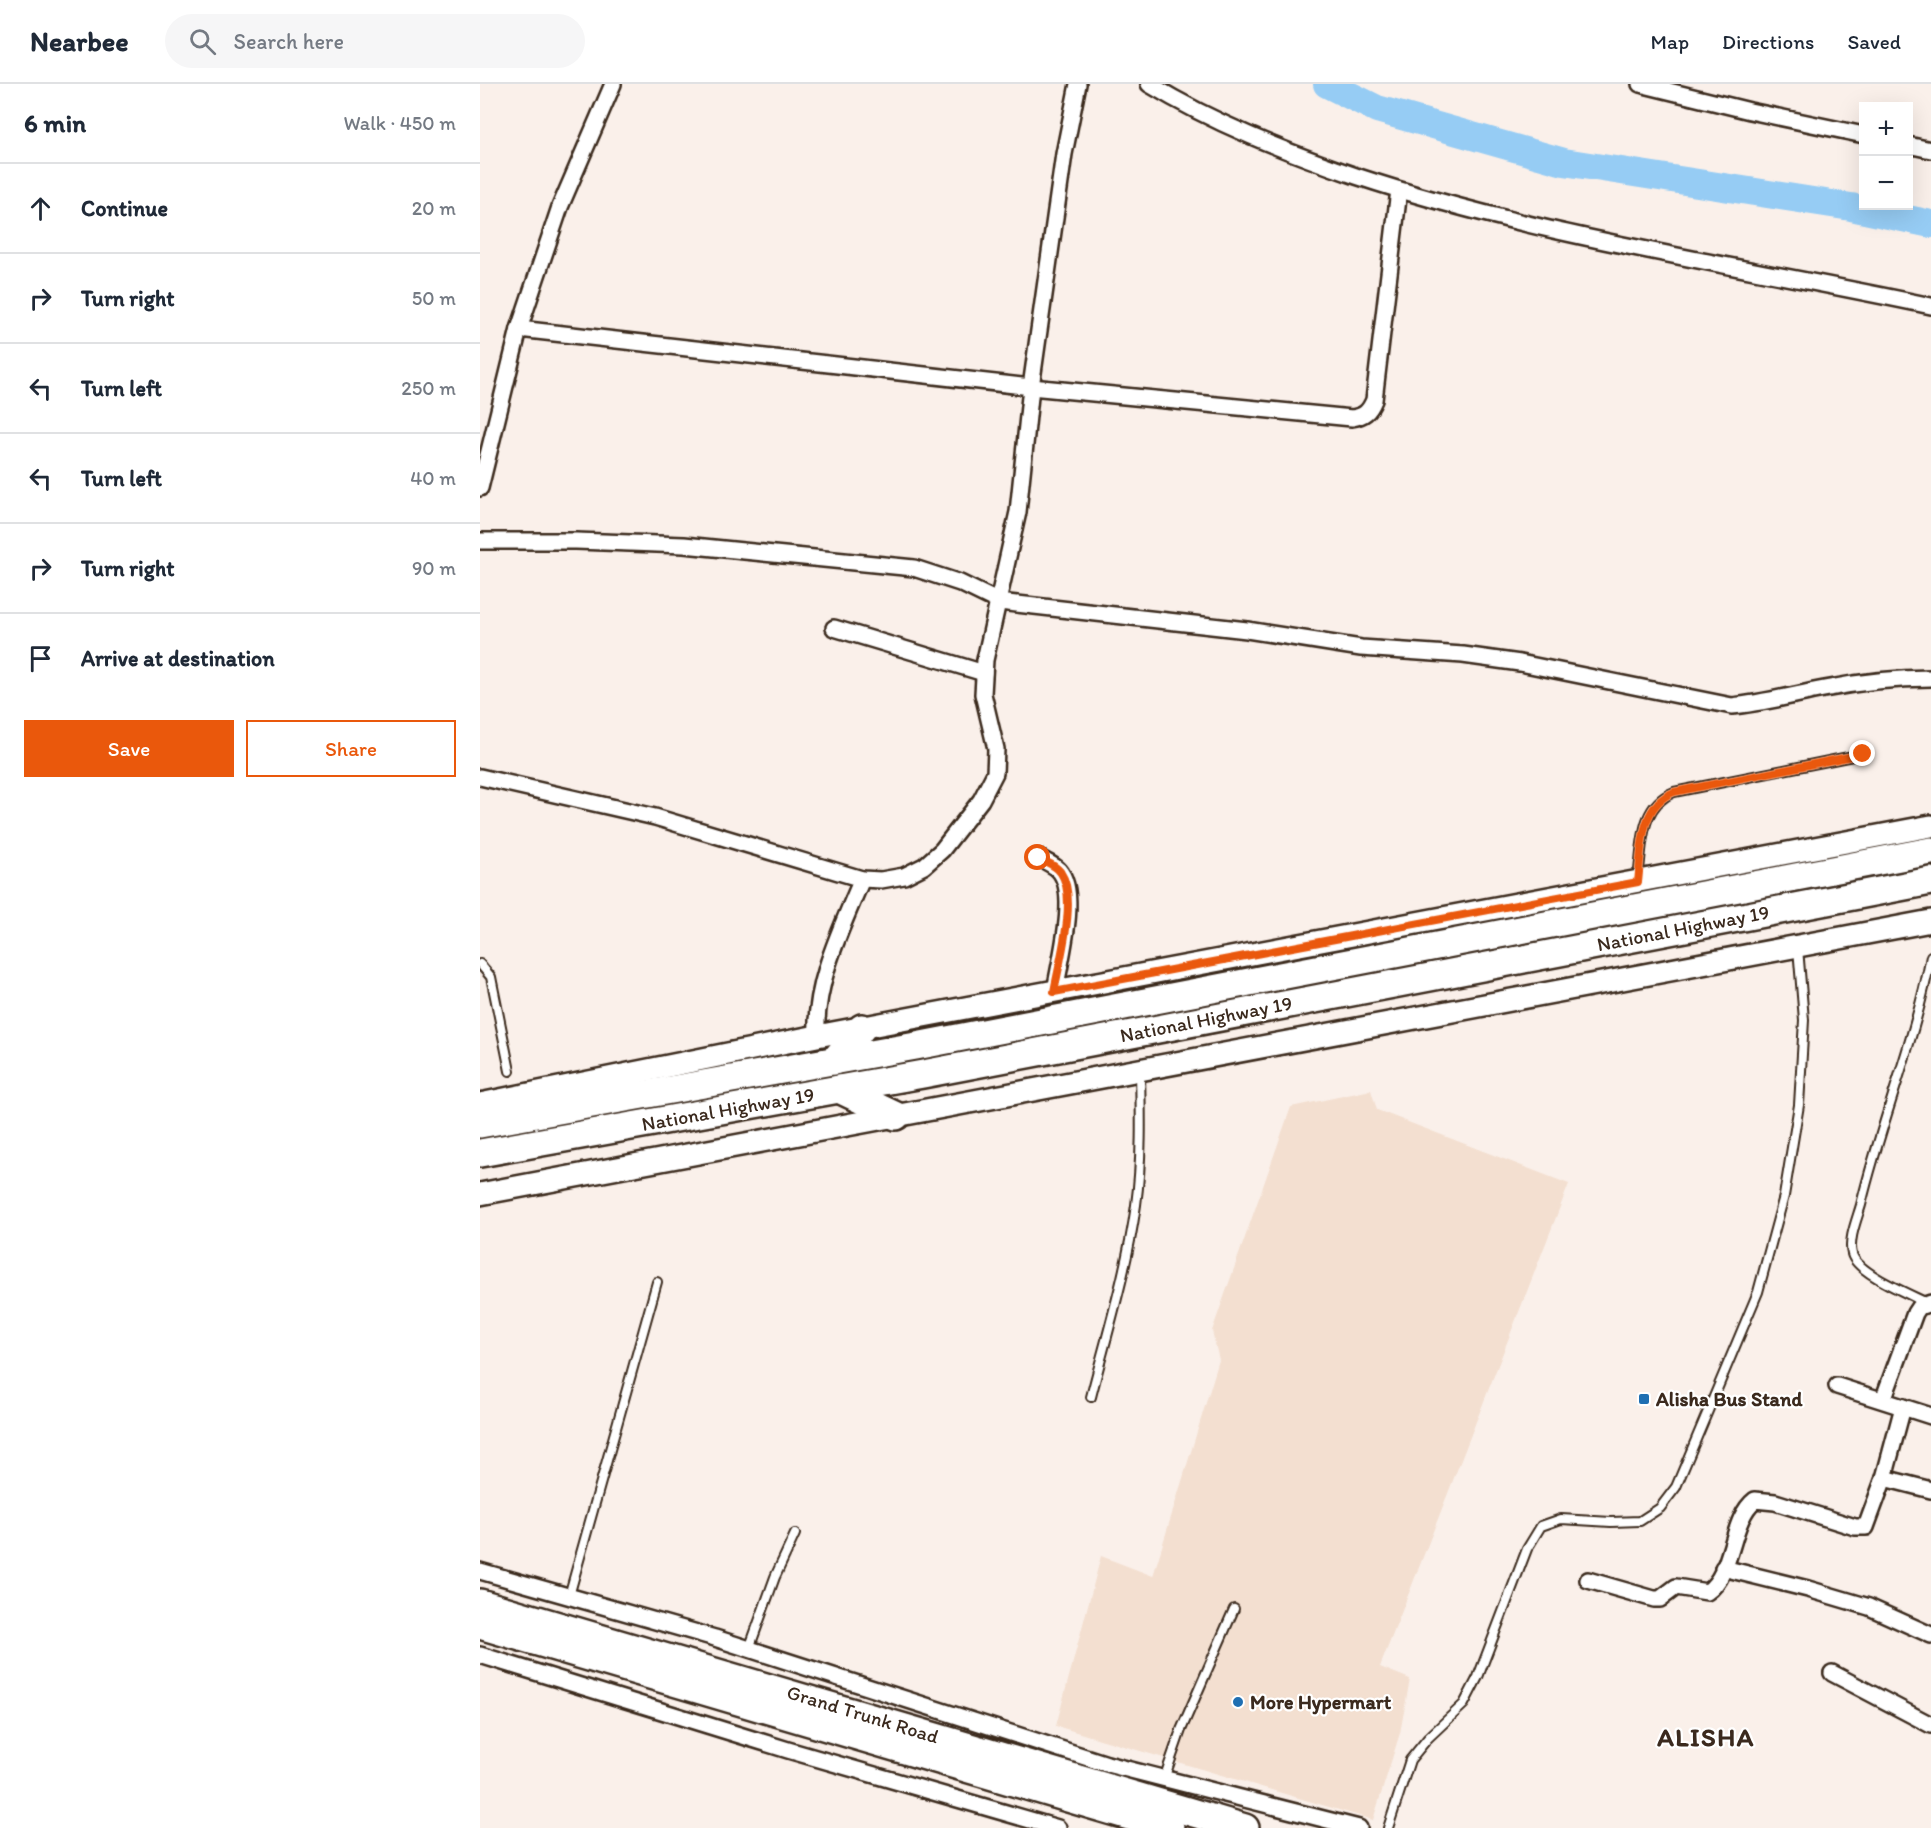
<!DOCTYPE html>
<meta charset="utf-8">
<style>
:root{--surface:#fff;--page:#f6f6f7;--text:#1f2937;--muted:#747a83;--line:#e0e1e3;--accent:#ea580c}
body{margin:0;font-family:Itim,sans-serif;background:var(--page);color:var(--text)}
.controls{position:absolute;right:18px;top:18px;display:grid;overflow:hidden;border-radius:0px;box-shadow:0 6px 24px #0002}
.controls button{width:54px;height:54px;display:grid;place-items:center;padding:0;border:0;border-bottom:2px solid var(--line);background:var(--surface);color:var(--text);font:30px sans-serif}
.stop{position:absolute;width:18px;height:18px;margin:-14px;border:4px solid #ea580c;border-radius:50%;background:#fff}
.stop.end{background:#ea580c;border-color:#fff;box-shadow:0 2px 6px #0008}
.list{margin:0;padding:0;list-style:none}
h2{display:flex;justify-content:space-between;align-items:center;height:78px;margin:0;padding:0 24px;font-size:26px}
h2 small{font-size:20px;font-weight:400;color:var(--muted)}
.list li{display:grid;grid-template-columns:39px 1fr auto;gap:18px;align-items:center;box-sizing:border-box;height:90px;padding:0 24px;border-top:2px solid var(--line)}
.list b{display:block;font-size:22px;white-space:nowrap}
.list em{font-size:20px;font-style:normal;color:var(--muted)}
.actions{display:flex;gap:12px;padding:18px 24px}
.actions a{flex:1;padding:14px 0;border:2px solid var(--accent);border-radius:0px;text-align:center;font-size:21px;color:var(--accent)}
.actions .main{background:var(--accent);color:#fff}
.icon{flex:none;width:33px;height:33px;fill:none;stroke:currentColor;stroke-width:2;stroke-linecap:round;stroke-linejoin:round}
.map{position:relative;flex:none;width:1451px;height:1744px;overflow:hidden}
header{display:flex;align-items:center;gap:36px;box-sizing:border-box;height:84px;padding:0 30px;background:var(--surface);border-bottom:2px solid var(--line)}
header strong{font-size:28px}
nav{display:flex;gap:33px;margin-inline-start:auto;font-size:21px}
.search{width:420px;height:54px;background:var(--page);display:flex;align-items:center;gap:15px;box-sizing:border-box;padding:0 21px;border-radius:33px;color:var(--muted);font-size:22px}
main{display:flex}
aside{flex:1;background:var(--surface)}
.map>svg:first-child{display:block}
</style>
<header>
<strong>Nearbee</strong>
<div class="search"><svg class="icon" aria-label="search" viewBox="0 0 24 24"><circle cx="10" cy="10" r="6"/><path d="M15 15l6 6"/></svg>Search here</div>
<nav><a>Map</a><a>Directions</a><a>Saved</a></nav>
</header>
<main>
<aside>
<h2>6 min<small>Walk · 450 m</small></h2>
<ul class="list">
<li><svg class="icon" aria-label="ahead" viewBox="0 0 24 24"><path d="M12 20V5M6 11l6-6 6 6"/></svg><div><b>Continue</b></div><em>20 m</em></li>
<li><svg class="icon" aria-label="right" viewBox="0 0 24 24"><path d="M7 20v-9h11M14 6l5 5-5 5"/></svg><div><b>Turn right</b></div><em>50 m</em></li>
<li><svg class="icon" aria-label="left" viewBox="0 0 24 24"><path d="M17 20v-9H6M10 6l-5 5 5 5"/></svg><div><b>Turn left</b></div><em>250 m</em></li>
<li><svg class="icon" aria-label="left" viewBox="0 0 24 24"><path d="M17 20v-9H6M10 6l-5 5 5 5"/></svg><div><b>Turn left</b></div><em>40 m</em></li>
<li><svg class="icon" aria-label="right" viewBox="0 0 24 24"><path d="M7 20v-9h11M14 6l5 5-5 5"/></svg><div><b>Turn right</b></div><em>90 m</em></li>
<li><svg class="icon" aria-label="arrive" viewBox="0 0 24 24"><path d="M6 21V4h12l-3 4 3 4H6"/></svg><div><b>Arrive at destination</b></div></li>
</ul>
<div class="actions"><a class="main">Save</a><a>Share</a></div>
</aside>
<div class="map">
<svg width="1451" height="1744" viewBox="0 0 1451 1744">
<rect width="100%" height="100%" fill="#faf0ea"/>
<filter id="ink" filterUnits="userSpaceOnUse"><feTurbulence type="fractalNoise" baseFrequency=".0167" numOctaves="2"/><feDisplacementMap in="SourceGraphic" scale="12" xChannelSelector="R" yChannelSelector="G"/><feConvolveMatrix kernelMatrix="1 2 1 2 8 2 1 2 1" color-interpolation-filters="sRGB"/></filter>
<g filter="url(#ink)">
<path fill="#f3dfd0" d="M891,1006L897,1026L1089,1100L900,1583L930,1595L920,1649L893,1736L576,1642L621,1472L673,1492L739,1276L732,1247L811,1023Z"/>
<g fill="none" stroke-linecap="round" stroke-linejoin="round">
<path stroke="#96ccf4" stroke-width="28" d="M847,0L897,25L1084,78L1371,123L1451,140"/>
<g stroke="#3b2a1e" stroke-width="12">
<g id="lane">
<path d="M1158,794C1163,761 1159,722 1194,708L1383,670"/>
<path d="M0,880L11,893L30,987"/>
<path d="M1447,1219C1429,1210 1377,1189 1372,1170C1368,1156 1377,1135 1381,1121C1401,1037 1435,957 1451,872"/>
<path d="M611,1313C627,1250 647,1186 656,1121C662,1077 661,1032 660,987"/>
<path d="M89,1512L177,1198"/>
<path d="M269,1565L295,1493L315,1450"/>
<path d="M684,1695L701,1646L754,1525"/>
<path d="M908,1744L930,1676L948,1654L984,1620L998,1593L1047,1465L1061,1442L1081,1435L1131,1438L1160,1437L1180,1424L1196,1403L1278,1208L1304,1112L1319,1021L1324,936L1318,864"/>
</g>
</g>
<g stroke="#3b2a1e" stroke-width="20">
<g id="street">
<path d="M669,0C735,40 804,67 876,92C1063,154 1259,181 1451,222"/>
<path d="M1160,0L1270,27L1384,51"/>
<path d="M1428,61L1451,66"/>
<path d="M39,245L551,303L872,334C884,332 889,328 894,316L919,106"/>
<path d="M0,404L39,245L80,123L133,0"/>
<path d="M0,457H96L204,461L434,484L480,499L519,518L767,546L881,564L983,571L1040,579L1252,622C1284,619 1313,611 1344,605C1380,598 1414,594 1451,594"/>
<path d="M354,544L504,589"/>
<path d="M0,693L175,733L382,795L401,796L424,792L444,782L462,766L501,716L515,689L516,665L503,610L505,576L538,428L551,303L584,70L598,0"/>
<path d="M558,773C566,778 577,782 581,789C598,814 579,879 575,908"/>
<path d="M337,952C334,899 362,843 382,795"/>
<path d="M1357,1302L1451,1332"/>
<path d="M1403,1316L1435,1229L1439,1223L1451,1219"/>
<path d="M1404,1394L1451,1406"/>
<path d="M1243,1484L1328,1505L1389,1523L1451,1551"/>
<path d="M0,1487L235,1554L627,1680L879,1744"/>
<path d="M1108,1496L1174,1515H1180L1196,1503L1227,1508C1254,1490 1250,1435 1275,1416L1295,1418L1375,1443H1386L1404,1394L1423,1323"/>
<path d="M0,1571L308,1666L578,1744"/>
<path d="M1352,1589L1451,1641"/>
</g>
</g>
<g stroke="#3b2a1e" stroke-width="26">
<g id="secondary">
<path d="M0,1020L337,952L1451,742"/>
<path d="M0,1110L1451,837"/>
</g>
</g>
<g stroke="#3b2a1e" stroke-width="32">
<g id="highway">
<path d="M354,977L382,944"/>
<path d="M359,1005L416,1032"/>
<path d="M0,1040L436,962L1451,767"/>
<path d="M0,1069L443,990L1451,797"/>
<path d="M0,1519L765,1744"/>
<path d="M0,1541L690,1744"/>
</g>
</g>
<use href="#lane" stroke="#fff" stroke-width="8"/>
<use href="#street" stroke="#fff" stroke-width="15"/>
<use href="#secondary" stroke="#fff" stroke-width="21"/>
<use href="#highway" stroke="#fff" stroke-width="27"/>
</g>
</g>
<g fill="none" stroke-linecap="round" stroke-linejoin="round" filter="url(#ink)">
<path stroke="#ea580c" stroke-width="8" d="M558,774C566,778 577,782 581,789C598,814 579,879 574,908L1158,798C1162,765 1159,722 1194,708L1383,670"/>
</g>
<g fill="#1f6fb2" stroke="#fff" stroke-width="2">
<rect x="1158" y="1309" width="12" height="12" rx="3"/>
<circle cx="758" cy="1618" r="6"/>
</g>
<g text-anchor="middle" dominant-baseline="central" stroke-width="4.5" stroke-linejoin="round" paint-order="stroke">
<g font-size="20" fill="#3b2a1e" stroke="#fff">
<text transform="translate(1203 844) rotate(-11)">National Highway 19</text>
<text transform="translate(726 935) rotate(-11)">National Highway 19</text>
<text transform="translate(248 1025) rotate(-10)">National Highway 19</text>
<text transform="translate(383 1630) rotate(17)">Grand Trunk Road</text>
</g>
<g font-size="20" font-weight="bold" fill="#3b2a1e" stroke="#fff" text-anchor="start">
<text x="1176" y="1315">Alisha Bus Stand</text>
<text x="770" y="1618">More Hypermart</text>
</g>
<g font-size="26" font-weight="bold" letter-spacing="1.5" fill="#3b2a1e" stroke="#fff">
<text x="1226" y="1653">ALISHA</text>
</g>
</g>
</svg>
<div class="controls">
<button>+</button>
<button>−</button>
</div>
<div class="stop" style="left:558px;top:774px"></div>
<div class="stop end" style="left:1383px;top:670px"></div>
</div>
</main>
